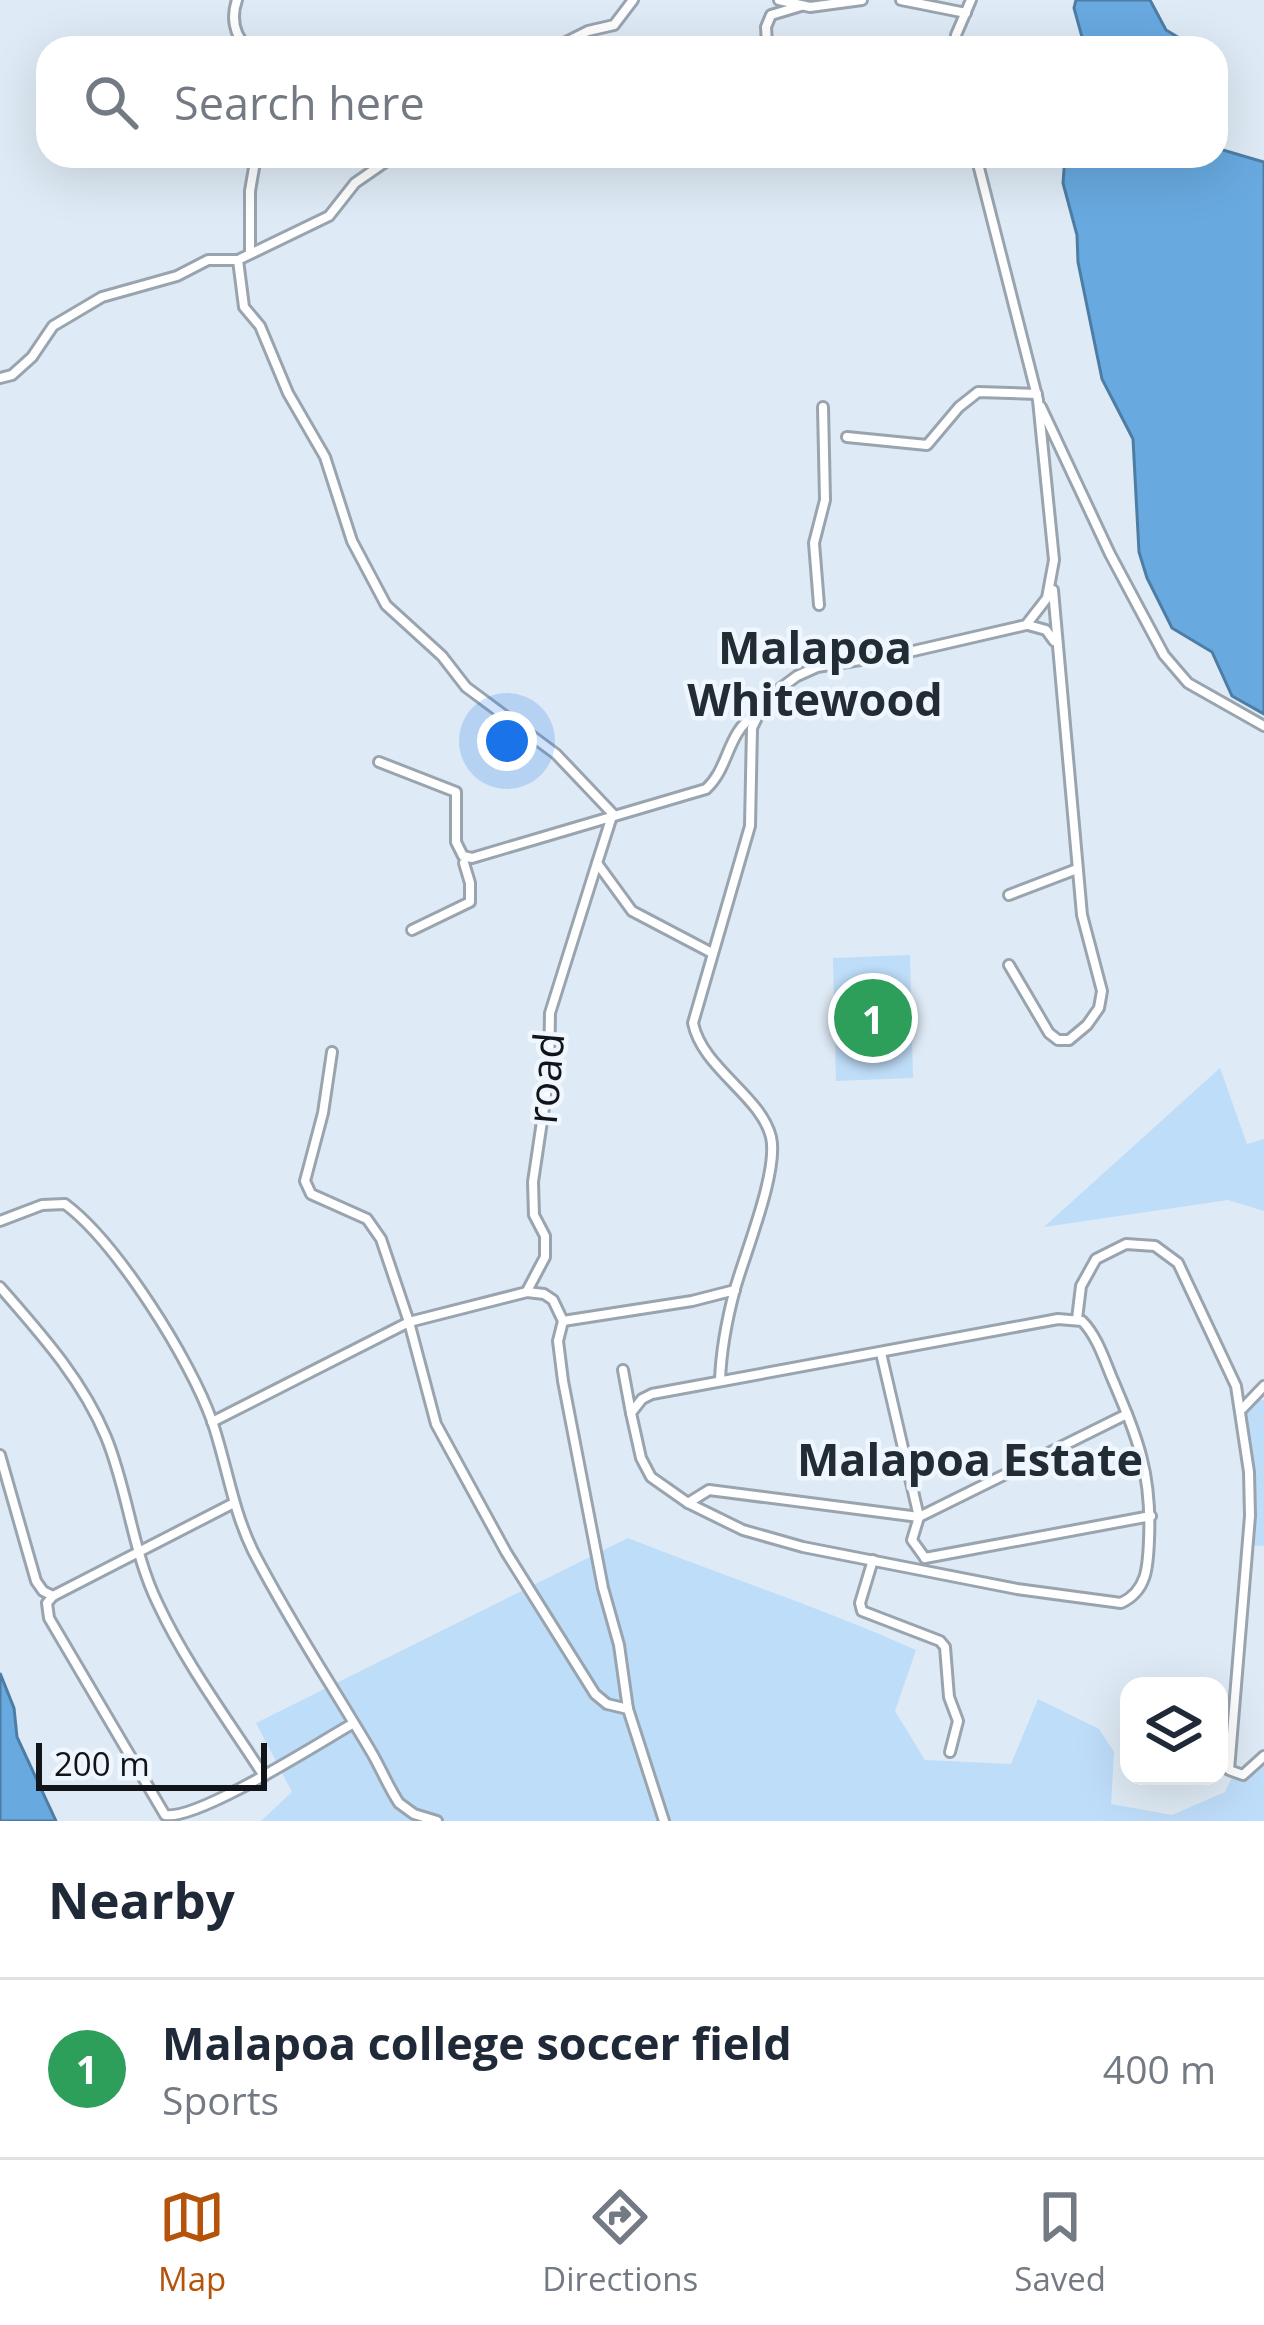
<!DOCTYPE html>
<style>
:root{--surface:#fff;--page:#f2f2f3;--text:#1f2937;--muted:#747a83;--line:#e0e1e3;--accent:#b45309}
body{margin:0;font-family:"Open Sans",sans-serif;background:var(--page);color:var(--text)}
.controls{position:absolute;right:36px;bottom:36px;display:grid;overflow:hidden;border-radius:24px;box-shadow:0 12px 48px #0002}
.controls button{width:108px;height:108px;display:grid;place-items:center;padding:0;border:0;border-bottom:3px solid var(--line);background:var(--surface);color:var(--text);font:60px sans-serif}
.scale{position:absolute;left:36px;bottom:30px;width:231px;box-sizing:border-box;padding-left:12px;border:6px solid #111519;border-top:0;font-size:33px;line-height:42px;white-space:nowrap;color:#111519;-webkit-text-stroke:9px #eff6fd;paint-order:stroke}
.you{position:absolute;left:507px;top:741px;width:42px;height:42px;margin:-30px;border:9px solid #fff;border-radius:50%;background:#1a73e8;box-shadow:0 0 0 18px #1a73e833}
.badge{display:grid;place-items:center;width:78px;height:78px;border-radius:50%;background:var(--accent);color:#fff;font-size:39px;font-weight:700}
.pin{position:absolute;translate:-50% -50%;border:6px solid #fff;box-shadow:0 3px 12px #0006}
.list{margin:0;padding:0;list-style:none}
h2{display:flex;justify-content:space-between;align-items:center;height:156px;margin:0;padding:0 48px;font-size:51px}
h2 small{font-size:39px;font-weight:400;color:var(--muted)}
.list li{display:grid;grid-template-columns:78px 1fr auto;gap:36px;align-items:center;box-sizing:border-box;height:180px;padding:0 48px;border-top:3px solid var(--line)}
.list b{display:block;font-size:45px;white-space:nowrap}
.list p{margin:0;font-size:39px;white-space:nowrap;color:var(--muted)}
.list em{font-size:39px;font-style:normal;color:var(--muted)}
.icon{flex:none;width:66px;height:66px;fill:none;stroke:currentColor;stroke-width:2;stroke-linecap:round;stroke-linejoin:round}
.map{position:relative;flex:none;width:1264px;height:1821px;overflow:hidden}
.search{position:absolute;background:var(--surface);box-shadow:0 12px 48px #0002;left:36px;right:36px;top:36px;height:132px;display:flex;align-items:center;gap:30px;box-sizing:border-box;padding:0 42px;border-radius:36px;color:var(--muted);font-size:45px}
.sheet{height:336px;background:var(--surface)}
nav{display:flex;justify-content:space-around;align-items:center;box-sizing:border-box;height:168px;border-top:3px solid var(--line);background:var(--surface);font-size:33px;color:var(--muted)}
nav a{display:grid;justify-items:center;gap:6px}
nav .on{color:var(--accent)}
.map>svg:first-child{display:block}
</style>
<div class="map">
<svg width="1264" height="1821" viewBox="0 0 1264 1821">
<rect width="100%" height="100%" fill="#deeaf5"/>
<g fill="#beddf9">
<path d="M910,955L913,1078L836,1081L833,958Z"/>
<path d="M1220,1068L1247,1144L1264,1139V1211L1228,1200L1044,1227Z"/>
<path d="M1253,1400H1264V1546L1248,1545L1251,1488L1243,1409Z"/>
<path d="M628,1538C724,1576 822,1608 916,1650L895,1711L925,1760L1011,1764L1038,1699L1099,1729L1114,1752L1111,1804L1172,1815L1225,1792L1231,1779L1245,1777L1264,1757V1821H261L292,1792L256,1723Z"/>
</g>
<g fill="#68a9e0" stroke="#4e7da4" stroke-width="3">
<path d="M1076,0H1150L1166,30L1196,48H1085L1074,8Z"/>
<path d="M1216,148L1264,162V714L1232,696L1212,652L1172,628L1147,578L1139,552L1133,439L1102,379L1078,262L1077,235L1063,183L1065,156H1216Z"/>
<path d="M0,1673L14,1708L17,1737L56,1821H0Z"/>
</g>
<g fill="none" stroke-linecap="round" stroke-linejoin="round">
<g stroke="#99a4af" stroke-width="14">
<g id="street">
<path d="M237,0C231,17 234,34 247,48"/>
<path d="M779,0L810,7L862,0"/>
<path d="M901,0L966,13"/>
<path d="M767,44L766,27L771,15L801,6"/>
<path d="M554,48L588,31L614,25L633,0"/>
<path d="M956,48V35L971,0"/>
<path d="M394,156L355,183L329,216L238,260L244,307L260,326L288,393L325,457L352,541L386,605L442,656L466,687L556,754L613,814"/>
<path d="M250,251V191L256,156"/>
<path d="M0,378L12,375L32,357L53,326L102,297L177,276L208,260H238"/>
<path d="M1041,407L1110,554L1164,655L1188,683L1264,726"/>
<path d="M847,437L927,445L959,407L978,392L1037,394"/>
<path d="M819,605L814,543L825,500L823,407"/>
<path d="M1028,625L1046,630L1054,641"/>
<path d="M379,762L456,792V842L463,856L472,858L706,789C730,767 726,733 756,714"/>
<path d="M612,816L597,863L632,911L712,953"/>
<path d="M1009,895L1077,869"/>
<path d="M412,930L470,902V883L464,863"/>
<path d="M1009,965L1049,1033L1058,1040H1069L1087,1025L1099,1008L1102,991L1082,915L1053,590"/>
<path d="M332,1052L323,1113L305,1181L311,1194L367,1219L381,1239L409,1322L436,1424L506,1552L595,1694L607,1704L628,1709"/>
<path d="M0,1221L42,1205L65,1204C117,1243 190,1359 212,1421C227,1465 232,1508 253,1551C289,1621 333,1687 373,1755C382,1771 389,1788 399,1803L414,1814L437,1821"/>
<path d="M0,1287C40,1333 82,1379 106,1437C128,1490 132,1551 158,1604C186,1664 228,1720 264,1776"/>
<path d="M527,1291L545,1257V1236L534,1215L533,1182L549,1074L550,1013L597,863"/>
<path d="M1058,1319L1082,1321C1097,1336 1104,1359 1112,1378C1138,1439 1152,1473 1149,1540C1148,1567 1147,1591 1121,1603L1017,1589L803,1547L743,1530L688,1503L651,1477L641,1458L631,1413L642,1399L652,1394Z"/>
<path d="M1077,1319L1081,1286L1096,1259L1126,1244L1155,1246L1178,1263L1236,1386L1249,1472L1250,1516L1229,1770L1243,1775L1264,1756"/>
<path d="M563,1321L692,1301L735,1290"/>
<path d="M881,1353L919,1517L912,1540L925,1558"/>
<path d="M623,1370L631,1413"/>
<path d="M720,1381C721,1350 727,1319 735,1289C745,1253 779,1171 771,1137C761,1096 702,1068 693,1023L750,826L752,728L766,699L797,676L817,667L909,652L1026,625L1047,598L1054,560L1038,400L976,156"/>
<path d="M1242,1409L1264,1386"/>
<path d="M212,1422L409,1322L527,1292L544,1294L553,1300L563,1321L558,1341L563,1381L603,1588L619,1645L628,1709L664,1821"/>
<path d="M0,1455L36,1581L43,1591L53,1596L47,1603L49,1618L165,1815C197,1821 319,1743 352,1724"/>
<path d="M688,1503L709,1490L919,1517L1127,1414"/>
<path d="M925,1558L1151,1516"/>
<path d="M873,1560L860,1603L862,1611L940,1641L945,1647L949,1697L958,1721L950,1752"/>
<path d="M53,1596L232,1504"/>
</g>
</g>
<use href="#street" stroke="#fff" stroke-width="8"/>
</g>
<g text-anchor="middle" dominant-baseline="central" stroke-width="9" stroke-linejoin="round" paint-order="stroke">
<g font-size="42" fill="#111519" stroke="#eff6fd">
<text transform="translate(544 1078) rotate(-85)">road</text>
</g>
<g font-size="45" font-weight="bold" fill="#222c34" stroke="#eff6fd">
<text x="815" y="646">Malapoa<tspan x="815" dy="52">Whitewood</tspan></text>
<text x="970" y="1458">Malapoa Estate</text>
</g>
</g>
</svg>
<div class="controls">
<button><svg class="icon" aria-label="layers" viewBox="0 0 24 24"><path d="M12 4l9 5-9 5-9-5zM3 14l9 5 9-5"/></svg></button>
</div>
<div class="scale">200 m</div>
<div class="you"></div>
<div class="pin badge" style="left:873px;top:1018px;background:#2e9e5b">1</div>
<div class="search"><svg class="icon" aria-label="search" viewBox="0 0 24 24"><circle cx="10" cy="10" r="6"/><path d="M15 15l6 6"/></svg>Search here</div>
</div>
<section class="sheet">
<h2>Nearby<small></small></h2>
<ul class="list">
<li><span class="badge" style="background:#2e9e5b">1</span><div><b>Malapoa college soccer field</b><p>Sports</p></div><em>400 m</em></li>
</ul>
</section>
<nav>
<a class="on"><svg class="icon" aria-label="map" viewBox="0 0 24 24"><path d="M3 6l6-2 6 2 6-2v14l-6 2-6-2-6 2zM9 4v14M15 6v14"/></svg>Map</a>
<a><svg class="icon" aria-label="directions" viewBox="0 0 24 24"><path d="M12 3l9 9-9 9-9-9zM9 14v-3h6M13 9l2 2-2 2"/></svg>Directions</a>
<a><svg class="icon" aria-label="saved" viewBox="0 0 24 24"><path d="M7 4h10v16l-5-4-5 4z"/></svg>Saved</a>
</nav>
